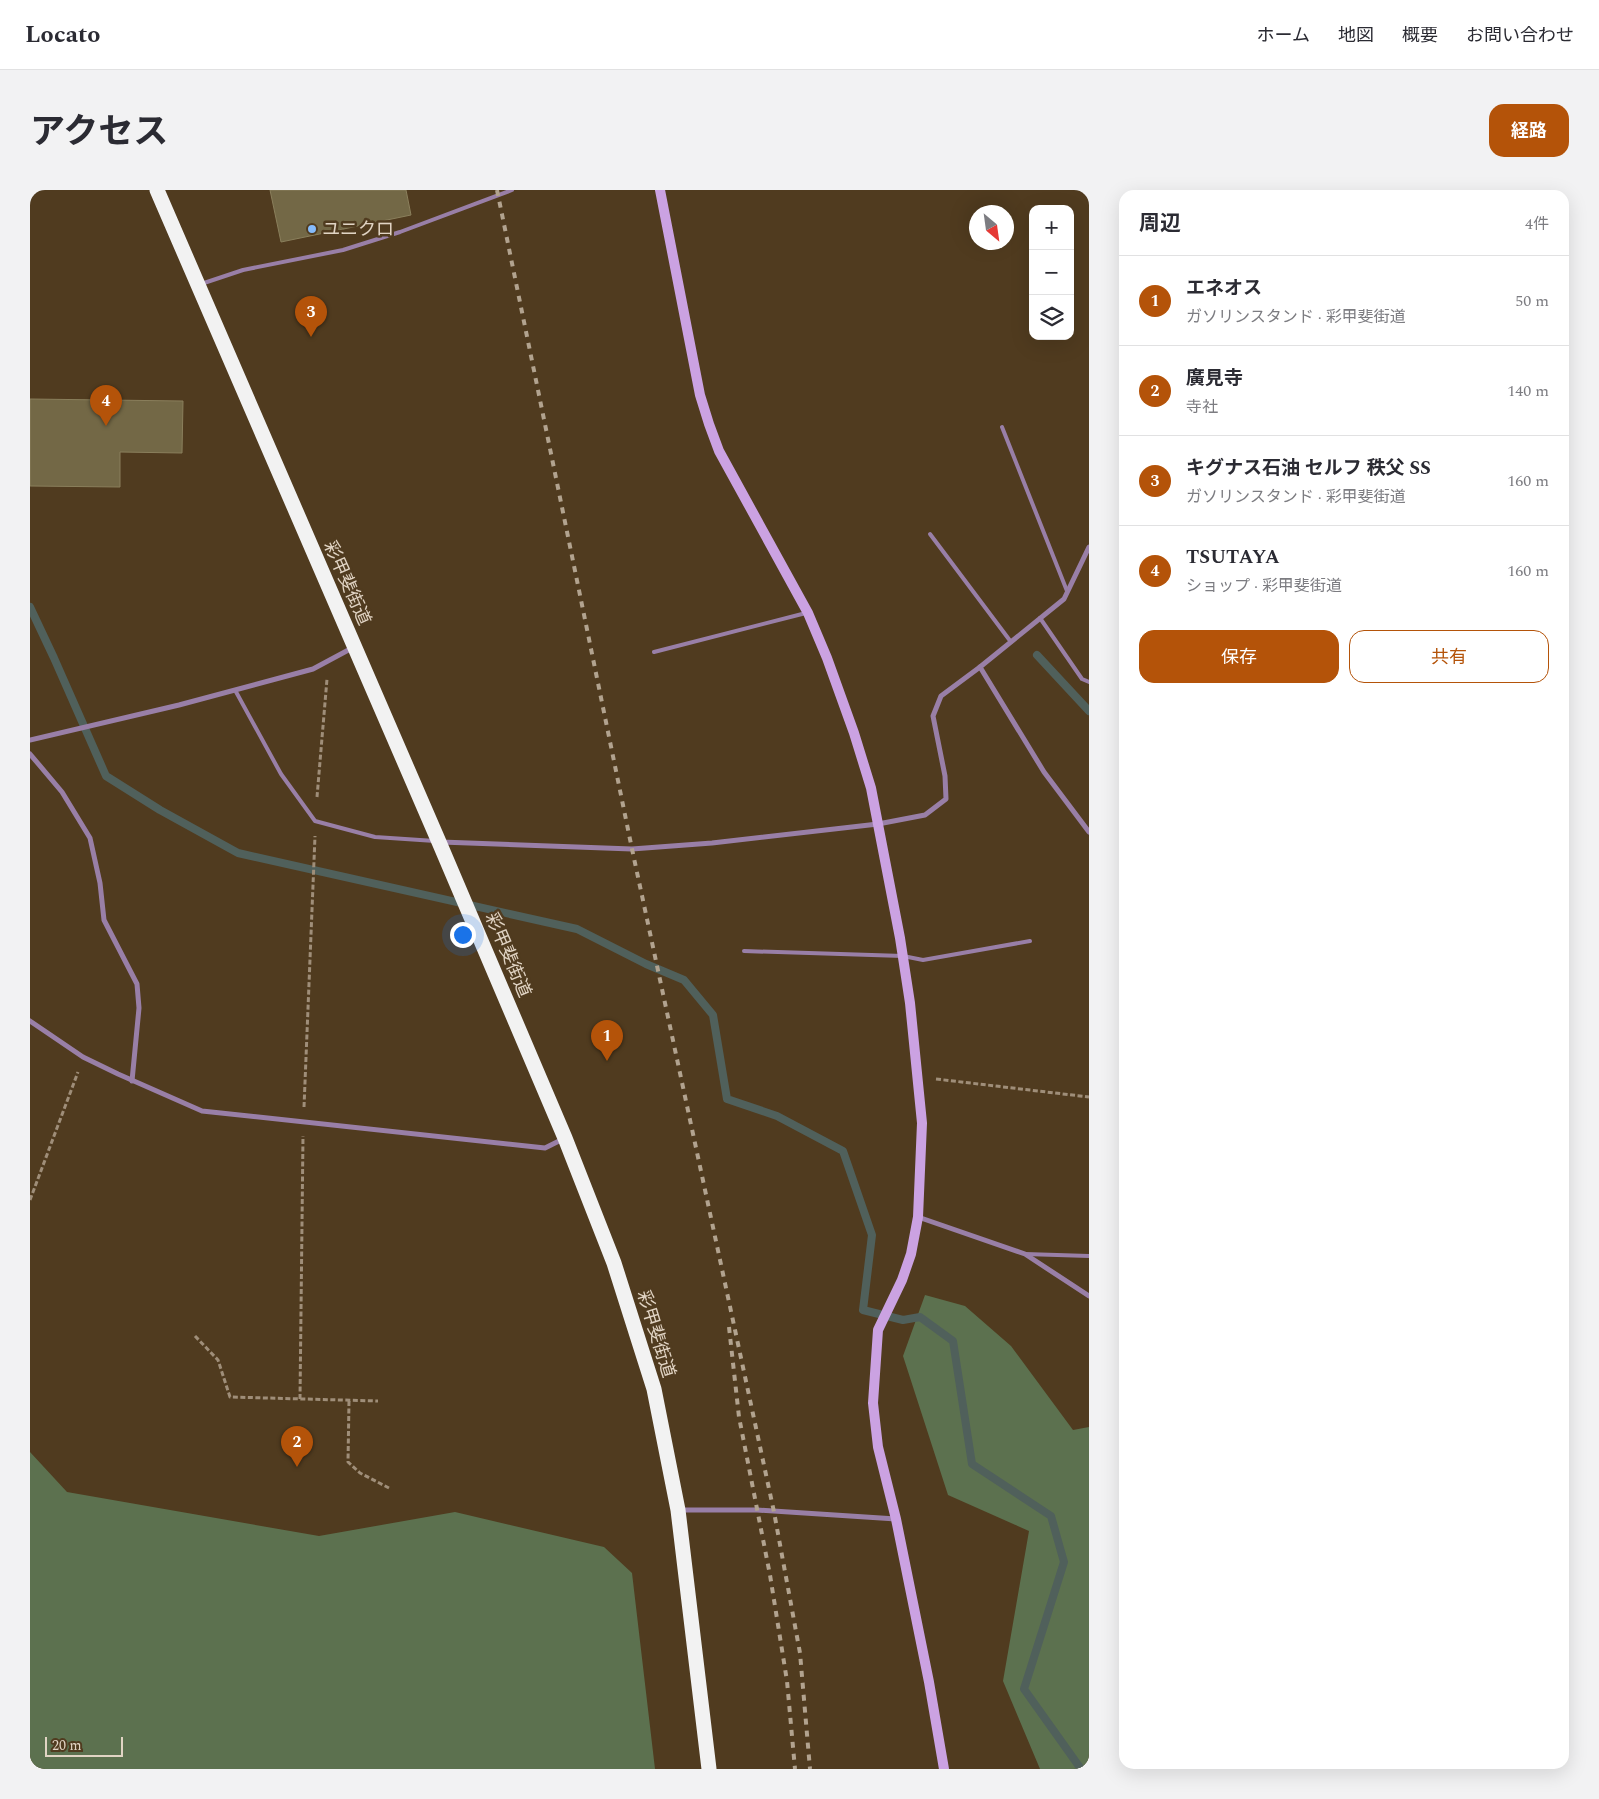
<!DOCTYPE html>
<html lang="ja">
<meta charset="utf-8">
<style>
:root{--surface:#fff;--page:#f2f2f3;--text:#2b2b33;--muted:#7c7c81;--line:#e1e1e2;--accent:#b45309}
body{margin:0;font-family:Spectral,"Noto Sans JP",serif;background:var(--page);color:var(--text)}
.controls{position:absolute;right:15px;top:15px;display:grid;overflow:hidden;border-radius:10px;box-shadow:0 5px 20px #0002}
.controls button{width:45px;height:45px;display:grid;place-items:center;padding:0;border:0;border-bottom:1px solid var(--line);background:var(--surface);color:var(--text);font:25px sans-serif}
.compass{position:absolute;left:939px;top:15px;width:45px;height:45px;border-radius:50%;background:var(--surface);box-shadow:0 5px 20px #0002;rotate:151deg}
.scale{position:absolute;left:15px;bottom:12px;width:78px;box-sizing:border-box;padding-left:5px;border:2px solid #e1d4c4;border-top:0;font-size:14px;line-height:18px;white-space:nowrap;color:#e1d4c4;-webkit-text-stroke:4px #503b1f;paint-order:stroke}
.you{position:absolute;left:432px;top:744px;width:18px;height:18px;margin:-12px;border:4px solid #fff;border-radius:50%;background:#1a73e8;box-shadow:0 0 0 8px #1a73e833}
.badge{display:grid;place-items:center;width:32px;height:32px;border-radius:50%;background:var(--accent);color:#fff;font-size:16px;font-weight:700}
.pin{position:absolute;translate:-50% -41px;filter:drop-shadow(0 1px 2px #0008)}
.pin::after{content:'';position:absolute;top:26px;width:18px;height:15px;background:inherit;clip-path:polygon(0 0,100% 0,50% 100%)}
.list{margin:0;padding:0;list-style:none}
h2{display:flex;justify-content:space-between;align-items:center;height:65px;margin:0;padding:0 20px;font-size:21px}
h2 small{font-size:16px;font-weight:400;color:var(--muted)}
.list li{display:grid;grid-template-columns:32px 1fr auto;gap:15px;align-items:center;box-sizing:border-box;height:90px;padding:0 20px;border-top:1px solid var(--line)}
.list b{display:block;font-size:19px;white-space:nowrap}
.list p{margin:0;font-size:16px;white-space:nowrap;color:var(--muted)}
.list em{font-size:16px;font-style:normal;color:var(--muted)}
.actions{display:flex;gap:10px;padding:15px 20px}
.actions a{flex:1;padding:11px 0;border:1px solid var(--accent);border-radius:15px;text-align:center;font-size:18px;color:var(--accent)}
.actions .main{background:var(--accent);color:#fff}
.icon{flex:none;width:28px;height:28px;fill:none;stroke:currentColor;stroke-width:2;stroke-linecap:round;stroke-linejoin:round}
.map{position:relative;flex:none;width:1059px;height:1579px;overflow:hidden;border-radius:15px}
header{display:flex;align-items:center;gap:30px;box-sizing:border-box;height:70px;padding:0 25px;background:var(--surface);border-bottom:1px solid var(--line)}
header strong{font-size:24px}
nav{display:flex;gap:28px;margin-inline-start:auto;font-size:18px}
.intro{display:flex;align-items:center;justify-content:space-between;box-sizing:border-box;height:120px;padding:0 30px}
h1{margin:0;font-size:35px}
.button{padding:12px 22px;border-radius:15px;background:var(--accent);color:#fff;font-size:18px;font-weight:700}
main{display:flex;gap:30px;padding:0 30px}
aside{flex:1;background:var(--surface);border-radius:15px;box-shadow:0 5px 20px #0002}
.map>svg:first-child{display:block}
</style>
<header>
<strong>Locato</strong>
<nav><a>ホーム</a><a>地図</a><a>概要</a><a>お問い合わせ</a></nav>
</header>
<div class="intro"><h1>アクセス</h1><a class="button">経路</a></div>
<main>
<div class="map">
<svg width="1059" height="1579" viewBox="0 0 1059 1579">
<rect width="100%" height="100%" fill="#503b1f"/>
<g fill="#5c714f">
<path d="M895,1105L935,1116L981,1156L1043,1240L1059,1237V1579H1010L973,1491L999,1341L918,1305L873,1166Z"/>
<path d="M0,1262L37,1302L289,1346L425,1322L574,1357L602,1383L625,1579H0Z"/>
</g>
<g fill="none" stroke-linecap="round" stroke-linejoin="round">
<g stroke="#50605b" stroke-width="8">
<path d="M0,417L24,468L76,586L130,620L208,663L547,739L616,774L654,790L683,825L697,909L747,926L813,961L842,1045L833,1120L873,1130L890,1127L923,1151L942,1274L1021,1326L1034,1372L994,1499L1051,1579"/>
<path d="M1007,465L1059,521"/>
</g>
</g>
<g fill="#736846" stroke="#8a7f5c">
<path d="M240,0H376L381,25L251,52Z"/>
<path d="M0,209L153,211L152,263L90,262V297L0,296Z"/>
</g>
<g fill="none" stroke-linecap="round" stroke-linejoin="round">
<g stroke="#9f8e79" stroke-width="3" stroke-dasharray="5 2.5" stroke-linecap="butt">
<path d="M287,607L297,489"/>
<path d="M906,889L1059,907"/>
<path d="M274,917L285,646"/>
<path d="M0,1010L48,882"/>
<path d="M165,1146L188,1170L200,1207L348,1211"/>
<path d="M270,1209L273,946"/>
<path d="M319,1211L318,1272L330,1283L359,1298"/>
</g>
<g stroke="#997fa7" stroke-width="4">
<path d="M171,94L213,80L313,60L370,42L482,0"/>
<path d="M972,237L1037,401"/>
<path d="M900,344L981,452"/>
<path d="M1010,428L1052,489L1059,492"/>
<path d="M624,462L776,423"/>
<path d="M205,500L251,584L285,631L345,647L405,651"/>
<path d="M714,761L873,766L893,770L1000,751"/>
<path d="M995,1064L1059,1066"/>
</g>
<g stroke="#997fa7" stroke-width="5">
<path d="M950,477L1014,582L1059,642"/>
<path d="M0,550L149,515L283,479L324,457"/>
<path d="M0,564L32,602L60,648L70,693L74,730L107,794L109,818L102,891"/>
<path d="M411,652L602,659L682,653L848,634L895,625L916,609L915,586L903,526L911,506L950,477L1034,409L1059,357"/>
<path d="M0,831L53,867L88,884L172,921L515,958L533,949"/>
<path d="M888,1027L995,1064L1059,1106"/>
<path d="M649,1320H727L866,1329"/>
</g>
<path stroke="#cba2e2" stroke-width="10" d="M630,0L670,205L679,234L689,261L778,423L797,468L824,543L841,598L870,748L880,813L892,933L888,1027L881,1064L872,1090L848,1140L843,1213L848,1257L866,1329L899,1492L914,1579"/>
<path stroke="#f2f2f2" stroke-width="15" d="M127,0L409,652L535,948L584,1073L624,1199L648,1320L679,1579"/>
<g stroke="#b2a38f" stroke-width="4" stroke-dasharray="6 6" stroke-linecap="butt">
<path d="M467,0L602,659L744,1322L770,1463L780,1579"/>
<path d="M699,1137L709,1227L740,1385L757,1491L765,1579"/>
</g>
</g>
<circle fill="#85bbfb" stroke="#503b1f" stroke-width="2" cx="282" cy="39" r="5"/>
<g text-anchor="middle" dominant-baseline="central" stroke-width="5" stroke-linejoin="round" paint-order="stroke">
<g font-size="18" fill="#e1d4c4" stroke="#503b1f" text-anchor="start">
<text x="292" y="39">ユニクロ</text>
</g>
<g font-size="18" fill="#e1d4c4" stroke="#503b1f">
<text transform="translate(317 393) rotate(66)">彩甲斐街道</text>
<text transform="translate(478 765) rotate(67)">彩甲斐街道</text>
<text transform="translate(626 1144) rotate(73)">彩甲斐街道</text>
</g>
</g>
</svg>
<div class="controls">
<button>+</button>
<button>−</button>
<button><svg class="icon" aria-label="layers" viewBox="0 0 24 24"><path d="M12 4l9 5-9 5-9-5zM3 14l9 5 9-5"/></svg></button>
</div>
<svg class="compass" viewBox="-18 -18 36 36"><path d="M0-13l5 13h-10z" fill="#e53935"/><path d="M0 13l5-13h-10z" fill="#7c7c81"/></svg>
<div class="scale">20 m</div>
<div class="you"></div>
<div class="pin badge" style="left:577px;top:871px">1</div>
<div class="pin badge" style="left:267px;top:1277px">2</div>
<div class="pin badge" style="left:281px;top:147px">3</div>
<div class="pin badge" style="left:76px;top:236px">4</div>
</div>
<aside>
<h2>周辺<small>4件</small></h2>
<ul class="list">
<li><span class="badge">1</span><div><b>エネオス</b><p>ガソリンスタンド · 彩甲斐街道</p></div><em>50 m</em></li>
<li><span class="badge">2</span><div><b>廣見寺</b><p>寺社</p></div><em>140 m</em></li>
<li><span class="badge">3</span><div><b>キグナス石油 セルフ 秩父 SS</b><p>ガソリンスタンド · 彩甲斐街道</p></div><em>160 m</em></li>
<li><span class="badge">4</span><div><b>TSUTAYA</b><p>ショップ · 彩甲斐街道</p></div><em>160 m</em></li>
</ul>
<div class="actions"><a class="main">保存</a><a>共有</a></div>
</aside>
</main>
